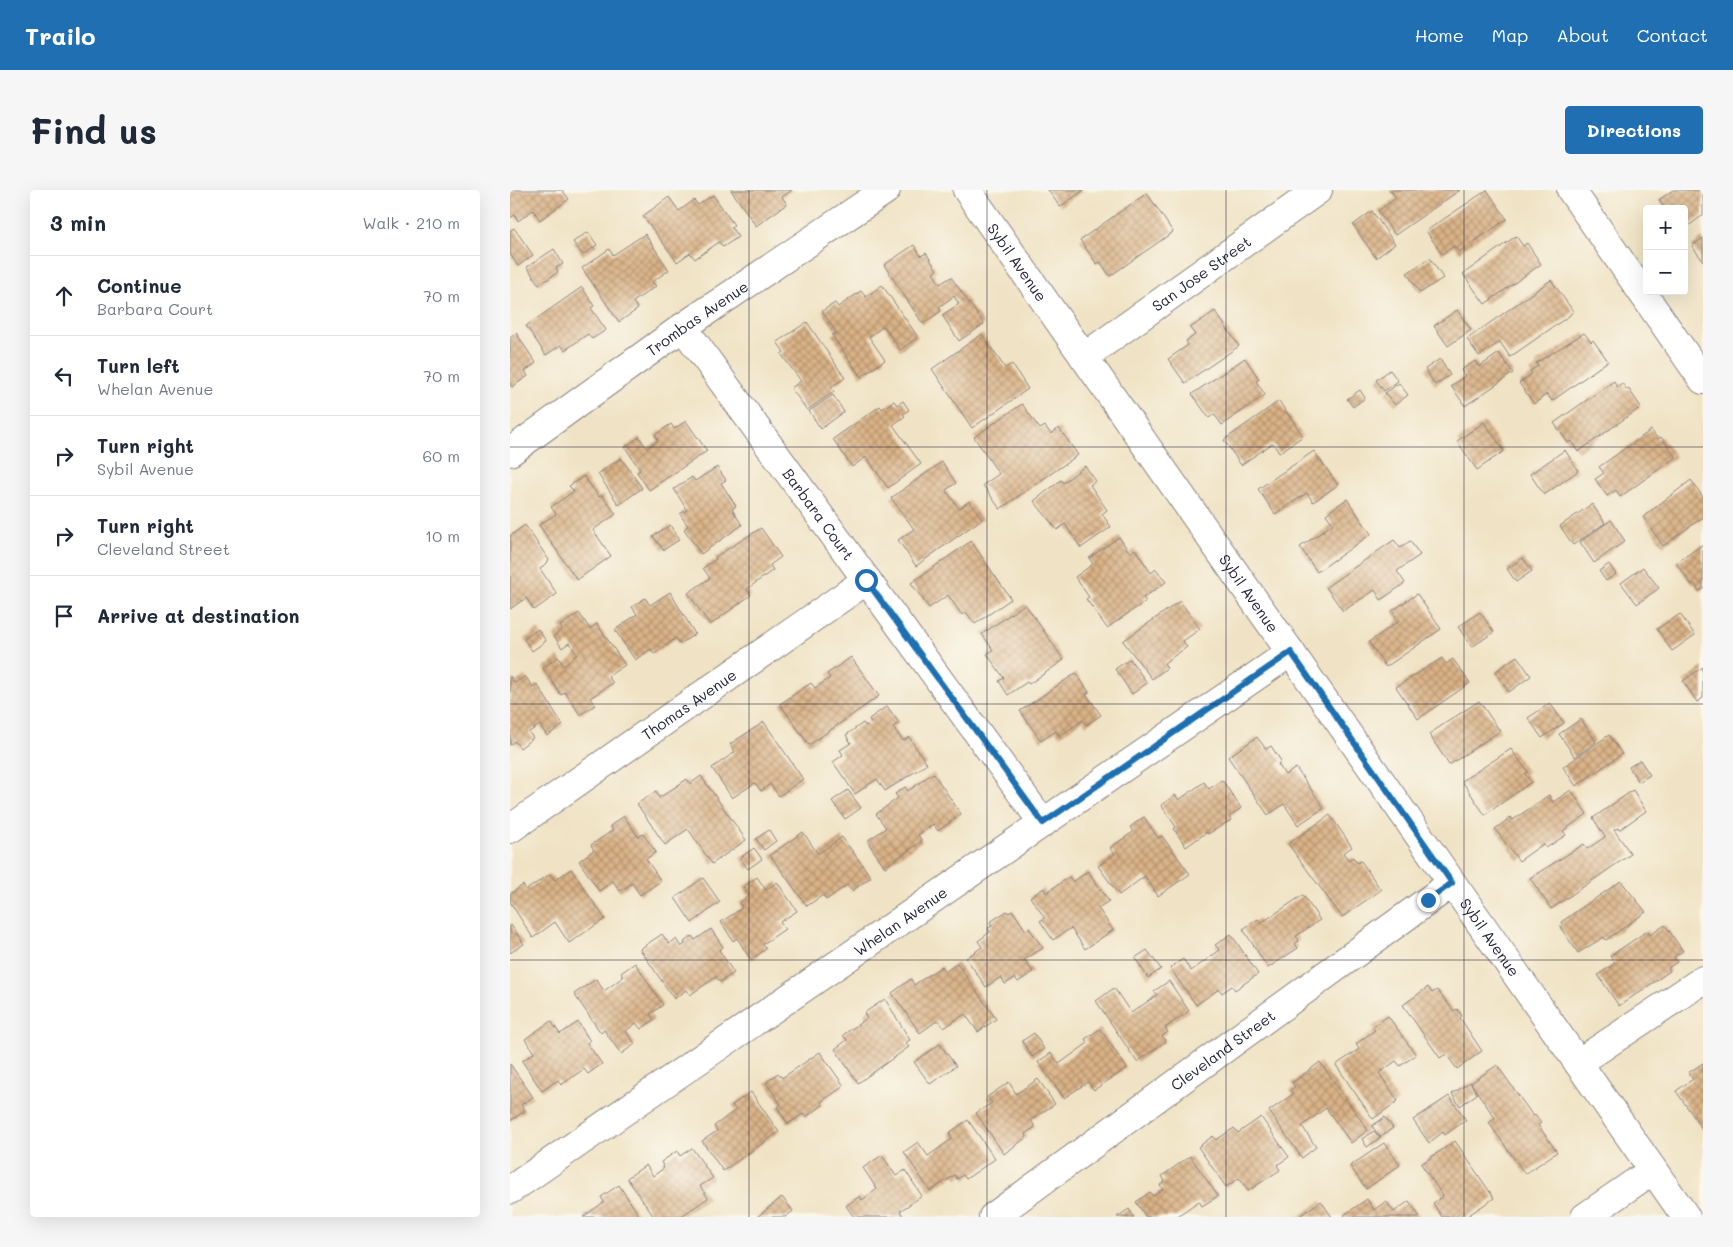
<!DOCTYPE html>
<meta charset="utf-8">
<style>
:root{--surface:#fff;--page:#f6f6f7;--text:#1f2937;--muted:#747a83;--line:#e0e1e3;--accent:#1f6fb2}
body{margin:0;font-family:Mali,sans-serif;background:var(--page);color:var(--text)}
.controls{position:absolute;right:15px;top:15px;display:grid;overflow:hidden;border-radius:5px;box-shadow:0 5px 20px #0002}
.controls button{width:45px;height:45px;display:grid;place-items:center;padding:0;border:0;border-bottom:1px solid var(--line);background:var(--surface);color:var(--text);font:25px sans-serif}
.stop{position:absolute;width:15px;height:15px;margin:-11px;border:4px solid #1f6fb2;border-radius:50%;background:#fff}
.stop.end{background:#1f6fb2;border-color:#fff;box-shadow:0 1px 5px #0008}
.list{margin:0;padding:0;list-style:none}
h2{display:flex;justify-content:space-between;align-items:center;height:65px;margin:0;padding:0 20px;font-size:21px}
h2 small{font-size:16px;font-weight:400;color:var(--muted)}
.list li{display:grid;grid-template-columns:32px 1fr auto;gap:15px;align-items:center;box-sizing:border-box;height:80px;padding:0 20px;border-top:1px solid var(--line)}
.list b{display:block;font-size:19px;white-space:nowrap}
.list p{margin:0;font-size:16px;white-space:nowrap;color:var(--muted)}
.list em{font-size:16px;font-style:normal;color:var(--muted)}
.icon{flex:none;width:28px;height:28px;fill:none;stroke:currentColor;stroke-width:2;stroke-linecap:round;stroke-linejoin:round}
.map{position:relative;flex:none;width:1193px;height:1027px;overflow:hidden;border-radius:5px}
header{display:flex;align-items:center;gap:30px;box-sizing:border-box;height:70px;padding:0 25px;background:var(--accent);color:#fff}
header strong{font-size:24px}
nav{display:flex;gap:28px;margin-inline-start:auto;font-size:18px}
.intro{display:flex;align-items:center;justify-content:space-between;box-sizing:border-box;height:120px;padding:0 30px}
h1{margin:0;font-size:35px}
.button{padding:12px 22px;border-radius:5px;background:var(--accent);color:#fff;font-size:18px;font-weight:700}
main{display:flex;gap:30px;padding:0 30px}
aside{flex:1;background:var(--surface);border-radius:5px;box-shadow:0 5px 20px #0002}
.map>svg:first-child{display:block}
</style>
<header>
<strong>Trailo</strong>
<nav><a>Home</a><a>Map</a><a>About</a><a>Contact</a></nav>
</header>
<div class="intro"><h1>Find us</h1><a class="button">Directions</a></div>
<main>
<aside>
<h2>3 min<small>Walk · 210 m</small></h2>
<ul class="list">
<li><svg class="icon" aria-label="ahead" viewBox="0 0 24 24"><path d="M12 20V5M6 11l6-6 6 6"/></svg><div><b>Continue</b><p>Barbara Court</p></div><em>70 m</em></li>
<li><svg class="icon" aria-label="left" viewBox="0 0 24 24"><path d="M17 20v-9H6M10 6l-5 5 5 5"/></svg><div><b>Turn left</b><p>Whelan Avenue</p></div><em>70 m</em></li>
<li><svg class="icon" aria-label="right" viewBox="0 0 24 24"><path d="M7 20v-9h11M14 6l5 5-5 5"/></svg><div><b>Turn right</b><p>Sybil Avenue</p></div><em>60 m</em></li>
<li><svg class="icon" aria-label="right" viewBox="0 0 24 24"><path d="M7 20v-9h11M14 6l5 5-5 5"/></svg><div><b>Turn right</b><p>Cleveland Street</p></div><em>10 m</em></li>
<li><svg class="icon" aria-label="arrive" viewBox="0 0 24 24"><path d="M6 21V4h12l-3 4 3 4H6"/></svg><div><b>Arrive at destination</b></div></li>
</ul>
</aside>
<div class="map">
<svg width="1193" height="1027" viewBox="0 0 1193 1027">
<defs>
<pattern id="building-cross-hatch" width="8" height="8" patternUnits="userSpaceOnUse" patternTransform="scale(1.25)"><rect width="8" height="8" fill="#dab386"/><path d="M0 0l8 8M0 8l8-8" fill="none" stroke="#b0916f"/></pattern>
</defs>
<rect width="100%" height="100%" fill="#fbf7ec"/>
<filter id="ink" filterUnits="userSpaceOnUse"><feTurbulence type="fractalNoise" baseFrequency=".02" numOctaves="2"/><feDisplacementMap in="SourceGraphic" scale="10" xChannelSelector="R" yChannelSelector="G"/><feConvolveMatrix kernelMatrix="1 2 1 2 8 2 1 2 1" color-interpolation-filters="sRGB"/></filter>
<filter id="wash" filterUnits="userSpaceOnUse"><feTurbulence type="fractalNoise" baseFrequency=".0096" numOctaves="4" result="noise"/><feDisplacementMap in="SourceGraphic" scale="20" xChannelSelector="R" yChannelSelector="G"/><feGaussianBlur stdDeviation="1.12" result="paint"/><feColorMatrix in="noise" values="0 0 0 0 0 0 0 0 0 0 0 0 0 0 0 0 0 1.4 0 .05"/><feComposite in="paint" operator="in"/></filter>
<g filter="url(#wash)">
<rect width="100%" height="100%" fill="#f0e3c5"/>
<g id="blocks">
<g fill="url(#building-cross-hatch)">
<path d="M0,0H52L59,9L30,30L23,20L8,31L5,25L0,28Z"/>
<path d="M221,0H282L272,7L277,14L246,36Z"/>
<path d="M538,0H574L550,17Z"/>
<path d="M880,0H950L885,45L868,21L886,8Z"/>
<path d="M977,0L997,29L949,62L944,56L932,64L916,41Z"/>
<path d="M1163,0H1193V25L1177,37L1174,36V19H1155L1149,10Z"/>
<path d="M637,3L663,42L600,86L590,72L587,74L570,50Z"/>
<path d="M203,5L224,35L221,37L228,47L213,57L209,52L185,69L180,63L167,72L133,26L159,7L169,21L184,10L188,15Z"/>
<path d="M862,21L885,54L866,68L843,35Z"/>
<path d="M4,38L23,65L8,76L0,64V41Z"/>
<path d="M78,42L87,55L73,65L63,52Z"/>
<path d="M135,44L159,80L142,92L146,96L123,112L128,119L109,132L72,78L99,59L103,65Z"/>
<path d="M1006,46L1013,56L1017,53L1031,74L975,114L953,84Z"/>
<path d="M1193,48V71L1182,56Z"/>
<path d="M404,55L411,66L416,63L427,80L423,83L430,94L441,87L474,134L449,151L432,125L449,114L444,106L429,117L431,121L413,134L374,75Z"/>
<path d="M44,59L53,74L46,78L48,82L29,95L17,77Z"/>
<path d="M920,68L933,88L910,103L897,83Z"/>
<path d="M1041,90L1063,121L1059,126L1000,167L990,152L969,166L957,149Z"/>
<path d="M372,95L408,147L390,160L374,136L359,147L375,170L351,187L322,145L327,143L312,121L325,113L328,117L351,101L356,107Z"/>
<path d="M72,97L84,116L81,118L96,140L82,149L78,144L55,160L51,155L36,165L16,136Z"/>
<path d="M947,120L961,140L938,156L924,136Z"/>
<path d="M705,121L729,156L675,193L658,169L678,155L676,151L685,145L680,138Z"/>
<path d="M297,132L335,188L321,197L324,202L297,220L281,198L291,191L271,164L274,162L267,152Z"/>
<path d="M6,143L26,173L15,181L18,186L2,197L0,194V148Z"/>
<path d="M1074,143L1081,152L1083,150L1098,171L1042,211L1037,204L1024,214L1009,193L1022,184L1020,181L1028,176L1026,173Z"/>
<path d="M472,144L495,178L502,174L518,199L462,238L422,179Z"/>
<path d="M989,163L1003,183L955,216L941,196L955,186L951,180L965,171L969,177Z"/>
<path d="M735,168L749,189L746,191L755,205L712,235L704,224L699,228L682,204Z"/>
<path d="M930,169L940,185L925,195L915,179Z"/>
<path d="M880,180L888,191L874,201L866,190Z"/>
<path d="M1104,191L1107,197L1112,193L1117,200L1118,198L1131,217L1068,262L1061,251L1058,253L1044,233Z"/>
<path d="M889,193L898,205L885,215L875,203Z"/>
<path d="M850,200L855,208L843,217L837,209Z"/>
<path d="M323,205L334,222L311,239L299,221Z"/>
<path d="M384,211L387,215L393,211L399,220L393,224L395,226L383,235L411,274L378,298L356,267L342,277L323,249L370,216L372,219Z"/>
<path d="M769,211L793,246L769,263L763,253L731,275L714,250Z"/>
<path d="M512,214L530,239L535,236L541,244L549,238L568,265L490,319L473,295L489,284L464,247Z"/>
<path d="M176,231L197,261L139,300L127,282L130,280L115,257L129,247L137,258L148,251L145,245L161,234L164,239Z"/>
<path d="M974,232L994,261L967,280L947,251Z"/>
<path d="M1141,240L1148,249L1151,247L1166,267L1110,307L1106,300L1097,306L1085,289L1094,283L1089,277Z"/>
<path d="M1055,260L1068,281L1034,305L1020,284Z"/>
<path d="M804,261L828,295L803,312L797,303L765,324L748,299Z"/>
<path d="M111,268L132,298L109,315L88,284Z"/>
<path d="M432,272L446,293L436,300L449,319L459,311L472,329L406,376L388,350L404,339L381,308Z"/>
<path d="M575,276L586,291L580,295L597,320L592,324L601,337L571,358L555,334L547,340L524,311L551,290L553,293Z"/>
<path d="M207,277L216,290L211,293L226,316L222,319L232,335L191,364L174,339L178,336L170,324L177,320L164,299L182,287L185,291Z"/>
<path d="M74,286L89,307L92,305L106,324L83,340L101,366L67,390L29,335L46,324L41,317L64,301L59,296Z"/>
<path d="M1181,290L1193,307V327L1153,356L1133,327Z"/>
<path d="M837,309L861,344L807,382L790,357L823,334L816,324Z"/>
<path d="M1082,314L1095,333L1063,355L1050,336Z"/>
<path d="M1101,330L1115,351L1084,373L1070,352Z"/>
<path d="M15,335L39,370L30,379L47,404L24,420L16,408L0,419V346Z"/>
<path d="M160,335L169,350L153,360L143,346Z"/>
<path d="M251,338L271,367L260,375L263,380L237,399L241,405L200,435L178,403L200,388L193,378L206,369L205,367Z"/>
<path d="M609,347L620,363L625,359L641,383L646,379L656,392L633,408L636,411L597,438L576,409L579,407L565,387L583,374L579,368Z"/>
<path d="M884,350L890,358L900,351L910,365L887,381L895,393L871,410L865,400L833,421L816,397Z"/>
<path d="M461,351L501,409L465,434L456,422L452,425L438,405L419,418L401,393Z"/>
<path d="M1193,354V399L1189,401L1184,393L1182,395L1166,373Z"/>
<path d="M1013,368L1022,381L1006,392L997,379Z"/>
<path d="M1099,374L1106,384L1096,391L1089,381Z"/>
<path d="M1133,377L1149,398L1127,414L1111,393Z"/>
<path d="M160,402L185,444L170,454L166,448L144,464L141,459L125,470L105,440L127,424L122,417L135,408L140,415Z"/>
<path d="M907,404L931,439L876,477L859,452L889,431L882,421Z"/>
<path d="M670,411L690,439L673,451L677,457L654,473L657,478L642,489L613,451Z"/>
<path d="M515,414L554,470L519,494L517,492L498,505L489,491L494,488L477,464L483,460L472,444Z"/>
<path d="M970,422L984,442L962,457L948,437Z"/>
<path d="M69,423L80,439L87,434L115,475L98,486L103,493L80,508L85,515L70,525L55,502L51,505L33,478L48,467L54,476L67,464L59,453L52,458L44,446L52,439L50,436Z"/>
<path d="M1170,424L1185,445L1162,461L1147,439Z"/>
<path d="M28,439L36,451L22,461L14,449Z"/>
<path d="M1007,466L1021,486L999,502L985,482Z"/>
<path d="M341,467L369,506L299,555L270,514L301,493L305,498L320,488L317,484Z"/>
<path d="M932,468L936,474L943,469L960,493L908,529L886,497Z"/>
<path d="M620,469L637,493L622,504L605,479Z"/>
<path d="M1193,477V508L1187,512L1173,491Z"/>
<path d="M566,483L579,502L576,504L591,525L576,535L573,530L550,546L546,541L531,551L510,521Z"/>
<path d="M0,486L5,493L15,486L23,497L27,494L53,535L37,546L30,535L19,542L23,548L10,558L5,551L0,555Z"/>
<path d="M969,511L990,541L939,575L919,544Z"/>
<path d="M1040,513L1054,533L1032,548L1018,528Z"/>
<path d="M377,516L389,533L383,537L393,551L399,547L417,574L375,601L367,589L345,604L323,572L333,565L330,560L341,553L336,545L353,533L356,536L361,533L359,529Z"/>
<path d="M1071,529L1086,552L1065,567L1049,544Z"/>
<path d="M254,532L293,589L269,606L260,594L251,601L245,593L222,608L202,578L225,562L220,554Z"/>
<path d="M1099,545L1112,564L1066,596L1053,577Z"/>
<path d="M747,547L756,559L761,556L771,571L768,574L775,585L786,578L814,618L788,635L774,614L758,625L718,567Z"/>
<path d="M1001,559L1018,582L1015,584L1021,592L975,625L952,591Z"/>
<path d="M1130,570L1140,585L1129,592L1119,577Z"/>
<path d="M423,583L451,624L428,641L423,634L408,645L412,651L375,677L357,651L376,638L366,624L388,608L385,604L395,597L398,601Z"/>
<path d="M191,586L236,650L202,674L178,639L155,655L127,614L146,601L149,608L177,589L180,594Z"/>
<path d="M712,590L731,618L719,627L721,630L698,644L697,642L676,657L664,639L666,637L651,615L665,605L669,610L694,592L699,599Z"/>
<path d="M338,600L351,618L335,629L322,611Z"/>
<path d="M1061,600L1077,624L1053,641L1056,645L1036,658L1033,654L1009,671L985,639L1001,627L1003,630L1039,605L1043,612Z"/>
<path d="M1123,600L1136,621L1109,640L1108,638L1104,640L1121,664L1041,719L1020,688L1074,654L1077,659L1095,647L1083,628Z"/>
<path d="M820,625L842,657L833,663L839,670L843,667L847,673L851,671L871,700L832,727L778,654Z"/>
<path d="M114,626L128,647L133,644L146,662L136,669L151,691L130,705L122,693L110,701L103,691L89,701L69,671L84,660L81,655L103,640L100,636Z"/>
<path d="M634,627L648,648L652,646L680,684L648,706L635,686L609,705L588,676L605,664L600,658L623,642L620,637Z"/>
<path d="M259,640L266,651L254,660L246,649Z"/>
<path d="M293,642L308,664L332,647L361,687L342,701L337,695L316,710L313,705L297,716L260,665Z"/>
<path d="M244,658L252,669L238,679L230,668Z"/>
<path d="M61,679L95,729L59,753L45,732L23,748L0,712V704L13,695L16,700L40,684L45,690Z"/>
<path d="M578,681L599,711L588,718L603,740L575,759L561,738L543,750L530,731L535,728L520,707L534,698L536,703L559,687L563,692Z"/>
<path d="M247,687L256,700L267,692L287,721L270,732L275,739L253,754L256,759L241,770L227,748L223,751L211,732L232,718L229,713L239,706L233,697Z"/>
<path d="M193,688L210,712L182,733L165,708Z"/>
<path d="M1111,691L1136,722L1096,750L1094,747L1068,763L1050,737L1053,735L1051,732Z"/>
<path d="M793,705L810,730L786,746L789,750L785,754L788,758L758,778L733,739L748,729L751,733Z"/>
<path d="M497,721L498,723L503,721L516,741L519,738L533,758L514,770L523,782L508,792L505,788L495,794L491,787L476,797L456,768L472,757L468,751L480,742L478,738L482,736L480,732Z"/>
<path d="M1,735L14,754L0,763V736Z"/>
<path d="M1155,735L1173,761L1164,767L1167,772L1158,778L1160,781L1109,816L1088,785L1105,773L1100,766L1137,741L1140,745Z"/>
<path d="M201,739L213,757L209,760L224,783L210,792L206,787L180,805L176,800L164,809L130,759L152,744L159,754L166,749L171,757L175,754L174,752L182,746L185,750Z"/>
<path d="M721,744L748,784L725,800L722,796L712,803L709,799L686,815L660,778L673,769L681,781L710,760L705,755Z"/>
<path d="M637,760L651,779L638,788L625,768Z"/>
<path d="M125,773L153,815L140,824L144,830L131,839L126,833L116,841L125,854L111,864L94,840L91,843L64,804L86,789L94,801L113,787L111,783Z"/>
<path d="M447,773L486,829L468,842L455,824L434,838L428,830L410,843L382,803L401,789L404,795L432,776L435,782Z"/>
<path d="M659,791L679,821L655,838L658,842L652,846L656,851L627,872L586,811L604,798L621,823L647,805L644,801Z"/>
<path d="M918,797L922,803L927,800L944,821L947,819L952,826L950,828L972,861L947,879L936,864L930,868L893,815Z"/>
<path d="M375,809L400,850L395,853L399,857L348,893L325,859L337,850L333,845L357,828L354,823Z"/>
<path d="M878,826L906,865L890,876L886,871L869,883L888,911L863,929L826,875L849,859L846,854L865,840L862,837Z"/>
<path d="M41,831L50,844L68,832L80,851L77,853L92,874L78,884L74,879L51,895L48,890L32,901L12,871L24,863L15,849Z"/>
<path d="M590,839L617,878L584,900L578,892L554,908L528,872L541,863L549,874L578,853L575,849Z"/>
<path d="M524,843L534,859L522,867L512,851Z"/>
<path d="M430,854L446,876L420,894L404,872Z"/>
<path d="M310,862L334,896L311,912L313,915L296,927L293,924L278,934L267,917L271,914L256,893L268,883L272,888Z"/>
<path d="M810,872L858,940L841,953L816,918L792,936L806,957L792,968L759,921L783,904L780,900L785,897L782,893Z"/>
<path d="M1193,873V940L1166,901L1183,889L1178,883Z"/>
<path d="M0,874L23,907L11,915L15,921L0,931Z"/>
<path d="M987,875L1023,926L1025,925L1031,933L1028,935L1047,962L1015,984L979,933L985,928L961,893Z"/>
<path d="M528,889L545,914L521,930L525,937L515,944L517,947L494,964L466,923L482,913L477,907L499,892L506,904Z"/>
<path d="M960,892L967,904L950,916L942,904Z"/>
<path d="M241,902L269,942L213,981L192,951L207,941L204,936L226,920L222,915Z"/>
<path d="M939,906L956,930L935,945L933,942L919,953L903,930Z"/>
<path d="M751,927L779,967L767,975L770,980L738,1001L729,988L716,997L688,957L703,946L706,950L724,938L728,943Z"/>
<path d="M875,927L883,938L870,947L862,936Z"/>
<path d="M458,930L485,969L456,989L453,985L447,989L445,985L420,1001L394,962L408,952L418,966L442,949L439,943Z"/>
<path d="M864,941L870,948L857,957L852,949Z"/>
<path d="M945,951L984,1008L956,1027H952L949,1024L945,1027H932L923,1013L933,1006L911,974Z"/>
<path d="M874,953L890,975L856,999L840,976Z"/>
<path d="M182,958L203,988L190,996L198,1008L170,1027H144L117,988L136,975L143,986L154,978L151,972L167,961L170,966Z"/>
<path d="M372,965L386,986L395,980L412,1006L390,1021L393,1026L392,1027H344L336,1016L350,1006L352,1010L367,999L353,978Z"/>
<path d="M680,966L708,1006L692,1016L689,1011L666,1027H636L626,1012L640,1002L643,1006L653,999L650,995L655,991L652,986Z"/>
<path d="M109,995L130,1027H73L94,1012L91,1007Z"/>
<path d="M272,1007L283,1021L275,1027H247Z"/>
<path d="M857,1009L864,1020L876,1011L884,1022L899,1011L910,1027H835L834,1025Z"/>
<path d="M811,1011L822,1027H788Z"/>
<path d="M619,1019L624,1027H607Z"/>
</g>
</g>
</g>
<g filter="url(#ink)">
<use href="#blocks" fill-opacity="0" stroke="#898280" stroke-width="1"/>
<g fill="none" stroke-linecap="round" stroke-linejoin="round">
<g stroke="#898280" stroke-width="30">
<g id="minor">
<path id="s1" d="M457,0L1176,1027"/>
<path d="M1061,0L1193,190"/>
<path id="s2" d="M173,137L533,633"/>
<path id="s3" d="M574,167L808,0"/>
<path id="s4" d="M0,262L173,137L376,0"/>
<path id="s5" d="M0,639L357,390"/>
<path d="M1068,873L1193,790"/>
<path id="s6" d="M0,1000L781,462"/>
<path id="s7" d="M483,1027L942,693"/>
<path d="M1075,1027L1143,980"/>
</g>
</g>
<use href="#minor" stroke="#fff" stroke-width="28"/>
</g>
</g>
<g fill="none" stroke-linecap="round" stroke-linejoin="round" filter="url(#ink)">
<path stroke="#1f6fb2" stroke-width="6" d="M356,390L533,633L781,462L942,693L918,710"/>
</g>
<path fill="none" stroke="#22223b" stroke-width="1" stroke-opacity="0.55" d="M239,0V1027M477,0V1027M716,0V1027M954,0V1027M0,257H1193M0,514H1193M0,770H1193"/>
<g text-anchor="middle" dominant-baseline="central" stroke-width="4" stroke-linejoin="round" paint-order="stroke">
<g font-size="15" fill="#22223b" stroke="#fbf7ec">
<text stroke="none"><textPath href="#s1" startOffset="88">Sybil Avenue</textPath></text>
<text stroke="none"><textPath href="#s3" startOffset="144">San Jose Street</textPath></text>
<text stroke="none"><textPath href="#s4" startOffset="230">Trombas Avenue</textPath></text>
<text stroke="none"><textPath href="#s2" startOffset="231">Barbara Court</textPath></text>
<text stroke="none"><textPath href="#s1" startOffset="492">Sybil Avenue</textPath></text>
<text stroke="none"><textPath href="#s5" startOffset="218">Thomas Avenue</textPath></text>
<text stroke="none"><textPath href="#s6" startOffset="474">Whelan Avenue</textPath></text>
<text stroke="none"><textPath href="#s1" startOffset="912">Sybil Avenue</textPath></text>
<text stroke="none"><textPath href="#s7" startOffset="284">Cleveland Street</textPath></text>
</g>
</g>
</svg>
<div class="controls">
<button>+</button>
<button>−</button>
</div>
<div class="stop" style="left:356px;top:390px"></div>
<div class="stop end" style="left:918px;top:710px"></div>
</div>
</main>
